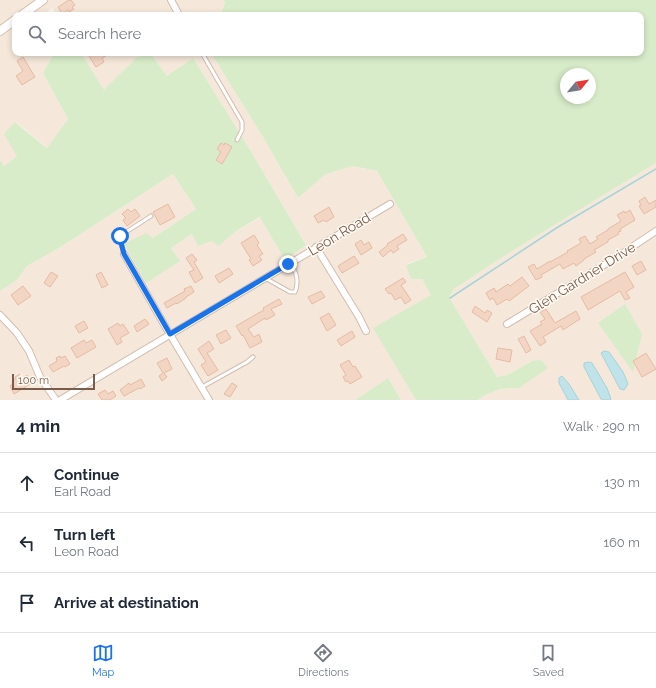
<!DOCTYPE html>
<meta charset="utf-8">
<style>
:root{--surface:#fff;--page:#f6f6f7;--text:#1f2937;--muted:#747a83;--line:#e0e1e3;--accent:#1a73e8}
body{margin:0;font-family:Raleway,sans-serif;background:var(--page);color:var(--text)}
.compass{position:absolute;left:560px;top:68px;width:36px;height:36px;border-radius:50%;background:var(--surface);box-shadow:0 2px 6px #0003;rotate:60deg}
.scale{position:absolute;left:12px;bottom:10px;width:83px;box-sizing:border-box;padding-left:4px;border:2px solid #7a5c4d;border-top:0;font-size:11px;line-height:14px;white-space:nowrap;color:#7a5c4d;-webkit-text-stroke:3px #fffaf3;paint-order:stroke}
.stop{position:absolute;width:12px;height:12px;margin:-9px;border:3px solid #1a73e8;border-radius:50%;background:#fff}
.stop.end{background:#1a73e8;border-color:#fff;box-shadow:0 1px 4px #0008}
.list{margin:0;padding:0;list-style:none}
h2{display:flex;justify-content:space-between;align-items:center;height:52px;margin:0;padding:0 16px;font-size:17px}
h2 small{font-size:13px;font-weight:400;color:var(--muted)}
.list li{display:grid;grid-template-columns:26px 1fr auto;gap:12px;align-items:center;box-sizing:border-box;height:60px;padding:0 16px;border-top:1px solid var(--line)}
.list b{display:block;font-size:15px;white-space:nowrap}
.list p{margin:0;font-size:13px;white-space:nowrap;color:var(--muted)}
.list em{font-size:13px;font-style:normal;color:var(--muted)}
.icon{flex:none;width:22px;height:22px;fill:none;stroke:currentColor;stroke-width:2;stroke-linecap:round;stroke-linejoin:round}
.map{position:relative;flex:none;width:656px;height:400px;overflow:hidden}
.search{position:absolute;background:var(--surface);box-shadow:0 2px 6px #0003;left:12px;right:12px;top:12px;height:44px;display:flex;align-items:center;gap:10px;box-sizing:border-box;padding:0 14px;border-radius:8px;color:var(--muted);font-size:15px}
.sheet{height:232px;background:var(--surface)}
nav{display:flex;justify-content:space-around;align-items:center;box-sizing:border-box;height:56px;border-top:1px solid var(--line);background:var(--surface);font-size:11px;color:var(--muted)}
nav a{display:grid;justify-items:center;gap:2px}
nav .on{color:var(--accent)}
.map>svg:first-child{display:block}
</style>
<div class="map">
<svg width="656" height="400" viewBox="0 0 656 400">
<rect width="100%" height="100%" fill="#fdf6ec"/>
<g fill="#f5e8da">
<path d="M0,0H223L225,2L222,11L214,15H57L52,8L43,15H15V53H54L43,73L68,119L48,148L16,122L17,156L4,166L0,160Z"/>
<path d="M81,53H211L263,137L298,198L326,174L353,166L377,171L427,257L406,264L422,279L432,295L374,328L416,400H401L388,378L355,400H0V291L17,280L27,266L59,248L173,174L196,209L153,238L179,261L171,248L192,234L211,241L219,246L236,231L261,217L285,260L306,245L249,148L193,58L167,76L151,54L137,57L104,91Z"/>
<path d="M656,163V400H478L485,395L500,389L519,388L532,361L507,375L497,377L449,297L454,289L512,251Z"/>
</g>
<g fill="#d8ecc9" fill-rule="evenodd">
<path d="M223,0H656V163L512,251L454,289L449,297L497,377L507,375L532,361L541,360L548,368L519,388L500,389L485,395L478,400H416L373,328L431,295L422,279H411L406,265L427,257L377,171L353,166L326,174L298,198L263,137L211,53H641V15H214L222,11L225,2ZM566,74H590V98H566Z"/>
<path d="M54,53H81L104,90L137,57L151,54L167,76L193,58L249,148L306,245L285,260L260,217L236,231L219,246L211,241L198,246L192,234L171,248L180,261L146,283L124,244L146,233L153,238L196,209L173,174L59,248L27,266L17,280L0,291V160L4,166L17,156L4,134L15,122L47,148L68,119L43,73Z"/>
<path d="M625,304L642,334L633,372L598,323Z"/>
<path d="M388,378L401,400H355Z"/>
</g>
<g fill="#bfe3e8" stroke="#a5d3da">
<path d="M604,351L609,352L623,372L628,384L624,390L620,389L601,353Z"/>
<path d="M589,362L592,363L607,388L611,399L610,400H603L601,399L584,367V363Z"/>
<path d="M562,376L569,384L579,400H568L559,383V378Z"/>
</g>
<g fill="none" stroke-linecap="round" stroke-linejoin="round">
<path stroke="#a5d3da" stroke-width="1.5" d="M450,298L558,227L656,169"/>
</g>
<g fill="#f3d5c3" stroke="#e6bba3">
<path d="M69,0H71L75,5L72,7L74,9L69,12L68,10L62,14L58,7Z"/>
<path d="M94,53H111L102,58L104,62L96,67L89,56Z"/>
<path d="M23,57L35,77L22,85L16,76L23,71L17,61Z"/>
<path d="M221,143L224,145L225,143L232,147L222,164L216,160L221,152L217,149Z"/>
<path d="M645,197L649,204L656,200V207L644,214L639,206L641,205L639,201Z"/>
<path d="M168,204L175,217L160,225L153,212Z"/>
<path d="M329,207L334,217L326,222L324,220L318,223L314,216Z"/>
<path d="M128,209L131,212L135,209L140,216L127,226L123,220L126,218L122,214Z"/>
<path d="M630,210L635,220L620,229L621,231L618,232L619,234L608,240V242L594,250L596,252L584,259V260L576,266L574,263L563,269L560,264L541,275L542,277L536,280L528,267L534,264L537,269L550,261V262L568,252L567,251L581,243L579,239L585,236L590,244L598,239L596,237L608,230V229L621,221L617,215L624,211L625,213Z"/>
<path d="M403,234L407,240L397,246L399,249L393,253L391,250L383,257L379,252L388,245L387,244Z"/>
<path d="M254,235L259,243L257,245L263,254L259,256L262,260L253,266L249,260L251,259L241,243Z"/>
<path d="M361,240L364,245L369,242L372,248L361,255L355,244Z"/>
<path d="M192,254L197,260L194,262L203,278L195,283L189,272L194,270L186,258Z"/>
<path d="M354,256L359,263L342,273L338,266Z"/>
<path d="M641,261L646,270L637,275L632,266Z"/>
<path d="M229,268L233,274L219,283L215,276Z"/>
<path d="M51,272L58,276L50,287L44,283Z"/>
<path d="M101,272L108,285L102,288L96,275Z"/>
<path d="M625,272L634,287L626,292L630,298L625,300L620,291L588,310L581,297Z"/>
<path d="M522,277L529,286L509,301L507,299L497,305L493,298L490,300L486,293L494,288L496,292L508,284L510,286Z"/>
<path d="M403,278L406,282L401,285L411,300L405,304L401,297L395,300L391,293L389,294L385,289Z"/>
<path d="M23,286L31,296L18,305L11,295Z"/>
<path d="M191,286L194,292L186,297V298L177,304L176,303L167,308L164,303L185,291L184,289Z"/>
<path d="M321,291L325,297L312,304L308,297Z"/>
<path d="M279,299L282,304L271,309L275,315L266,320L265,318L248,329L254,337L259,334L262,342L250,348L243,335L242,336L236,326L255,315L264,310L263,308Z"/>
<path d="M475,306L485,313L487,310L492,313L487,322L472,312Z"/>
<path d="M546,309L555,323L576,311L580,319L563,330L561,326L543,337L546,342L540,346L530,331L542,324L540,322L545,319L540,312Z"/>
<path d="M329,313L336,325L327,331L320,318Z"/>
<path d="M145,319L149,324L137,332L134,326Z"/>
<path d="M84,321L88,328L79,333L75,326Z"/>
<path d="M118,323L120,326L123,324L129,333L120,338L122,342L117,345L108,329Z"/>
<path d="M226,330L231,338L221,344L216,335Z"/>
<path d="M352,331L355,337L341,346L337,340Z"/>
<path d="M524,336L531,350L526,353L518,339Z"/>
<path d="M84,340L86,343L92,340L96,347L77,358L71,348Z"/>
<path d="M209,341L214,349L207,353L218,370L208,376L201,365L206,362L198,349Z"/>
<path d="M498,348L512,350L510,362L496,359Z"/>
<path d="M646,353L656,369L642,377L633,361Z"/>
<path d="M60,356L61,358L65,356L70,364L65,367L64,366L53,372L49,366L57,361L56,358Z"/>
<path d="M167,358L172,369L164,373L167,377L162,381L159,376L163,373L157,363Z"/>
<path d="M349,360L353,367L355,366L362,377L350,384L348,381L346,382L343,377L346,375L340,365Z"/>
<path d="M20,374L23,378L27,375L32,383L14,394L10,386L14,383L12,381L16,378L15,377Z"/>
<path d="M141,379L145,386L140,389L139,388L124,396L120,390L129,383L130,385Z"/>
<path d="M232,383L237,386L230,397L224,394Z"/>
<path d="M105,390L108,394L113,391L116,396L110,400H102L98,394Z"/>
</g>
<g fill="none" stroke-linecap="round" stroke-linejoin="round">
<g stroke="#d1beb0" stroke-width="5">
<g id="lane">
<path d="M202,53L242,122V130L237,140"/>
<path d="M124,254L120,239V236L151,216"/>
<path d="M265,278L290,292H295C299,282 297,270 289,264"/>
<path d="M202,387L247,362L253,357"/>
</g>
</g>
<g stroke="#d1beb0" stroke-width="8">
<g id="street">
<path d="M171,0L179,15"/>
<path d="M316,247L359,317L366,331"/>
<path d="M124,254L165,326L209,400"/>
<path d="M0,315L17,333L29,351L40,377L56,400"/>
<path d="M507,324L617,257L656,231"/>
<path d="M60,400L390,204"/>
</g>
</g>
<g stroke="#d6c0b0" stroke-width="10">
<g id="secondary">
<path d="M22,15L43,0"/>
<path d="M0,31L15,20"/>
</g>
</g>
<use href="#lane" stroke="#fff" stroke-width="3"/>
<use href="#street" stroke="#fff" stroke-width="6"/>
<use href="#secondary" stroke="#fff" stroke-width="8"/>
</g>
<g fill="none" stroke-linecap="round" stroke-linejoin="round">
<path stroke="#1a73e8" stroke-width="5" d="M120,236V239L124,254L170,334L288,264"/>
</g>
<g text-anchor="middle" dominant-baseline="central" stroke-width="3" stroke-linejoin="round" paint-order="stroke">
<g font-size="14" fill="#7a5c4d" stroke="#fffaf3">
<text transform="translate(339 234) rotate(-31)">Leon Road</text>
<text transform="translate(582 278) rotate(-32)">Glen Gardner Drive</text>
</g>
</g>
</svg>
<svg class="compass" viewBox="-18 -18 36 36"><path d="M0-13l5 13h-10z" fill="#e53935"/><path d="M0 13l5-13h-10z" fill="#747a83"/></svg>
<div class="scale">100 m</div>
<div class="stop" style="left:120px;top:236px"></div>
<div class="stop end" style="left:288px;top:264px"></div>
<div class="search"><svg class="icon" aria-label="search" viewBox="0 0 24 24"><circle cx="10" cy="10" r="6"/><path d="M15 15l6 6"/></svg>Search here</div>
</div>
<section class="sheet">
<h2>4 min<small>Walk · 290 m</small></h2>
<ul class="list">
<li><svg class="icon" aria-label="ahead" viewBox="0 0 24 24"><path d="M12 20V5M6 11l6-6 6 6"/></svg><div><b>Continue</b><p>Earl Road</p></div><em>130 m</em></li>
<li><svg class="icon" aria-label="left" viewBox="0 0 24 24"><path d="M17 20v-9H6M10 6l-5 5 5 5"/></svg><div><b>Turn left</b><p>Leon Road</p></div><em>160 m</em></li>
<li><svg class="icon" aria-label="arrive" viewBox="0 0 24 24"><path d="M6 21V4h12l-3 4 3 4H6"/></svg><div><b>Arrive at destination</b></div></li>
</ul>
</section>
<nav>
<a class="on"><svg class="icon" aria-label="map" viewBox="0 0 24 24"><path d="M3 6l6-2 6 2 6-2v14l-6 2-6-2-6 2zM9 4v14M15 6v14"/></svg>Map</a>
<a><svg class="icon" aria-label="directions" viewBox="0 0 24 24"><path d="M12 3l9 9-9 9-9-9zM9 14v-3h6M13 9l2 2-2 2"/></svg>Directions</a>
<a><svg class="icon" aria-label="saved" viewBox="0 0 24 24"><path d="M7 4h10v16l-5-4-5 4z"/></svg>Saved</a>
</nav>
